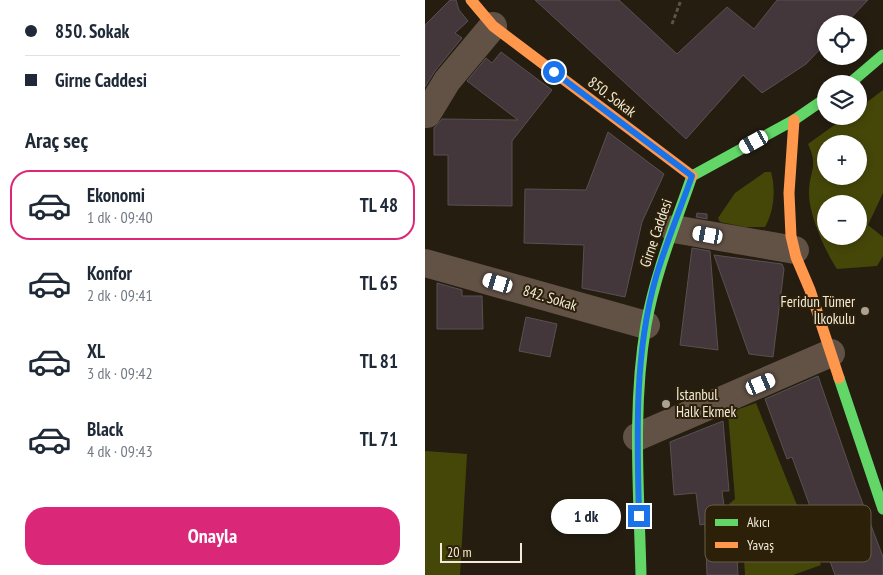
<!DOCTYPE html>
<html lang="tr">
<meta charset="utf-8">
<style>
body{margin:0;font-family:"PT Sans Narrow",sans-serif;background:#f6f6f7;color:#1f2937;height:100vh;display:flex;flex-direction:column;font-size:19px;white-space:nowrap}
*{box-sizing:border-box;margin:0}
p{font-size:16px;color:#747a83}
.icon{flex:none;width:28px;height:28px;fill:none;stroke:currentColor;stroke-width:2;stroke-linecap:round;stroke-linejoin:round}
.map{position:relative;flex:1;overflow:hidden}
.panel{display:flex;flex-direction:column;background:#fff;width:425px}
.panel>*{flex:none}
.hud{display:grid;align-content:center;height:110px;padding:0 25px;background:#fff}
.buttons{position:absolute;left:392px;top:15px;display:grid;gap:10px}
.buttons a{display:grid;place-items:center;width:50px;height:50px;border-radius:50%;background:#fff;box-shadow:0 2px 8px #0003;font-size:25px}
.scale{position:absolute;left:15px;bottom:12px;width:82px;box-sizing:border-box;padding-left:5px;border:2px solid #f2eadb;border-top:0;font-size:14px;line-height:18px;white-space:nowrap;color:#f2eadb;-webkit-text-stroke:4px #2c2008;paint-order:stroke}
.end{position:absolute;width:22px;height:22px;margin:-11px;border:6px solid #1a73e8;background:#fff;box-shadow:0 0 0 2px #fff}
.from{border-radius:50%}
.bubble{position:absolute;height:35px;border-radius:18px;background:#fff;box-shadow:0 2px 8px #0003;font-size:16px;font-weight:700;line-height:35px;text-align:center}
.car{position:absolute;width:15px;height:30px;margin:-15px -8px;border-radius:6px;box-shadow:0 0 4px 1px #0007;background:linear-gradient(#fff 24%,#345 0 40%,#fff 0 76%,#345 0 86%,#fff 0)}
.hud b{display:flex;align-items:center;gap:18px;height:48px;font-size:19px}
.hud b+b{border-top:1px solid #e0e1e3}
.hud i{width:12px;height:12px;background:#1f2937}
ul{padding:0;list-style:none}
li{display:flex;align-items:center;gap:15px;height:70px;margin:0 10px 8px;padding:0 15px;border:2px solid transparent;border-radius:20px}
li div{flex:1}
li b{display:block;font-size:19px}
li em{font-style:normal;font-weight:700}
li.active{border-color:#db2777}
li>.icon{width:45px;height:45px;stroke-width:1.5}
h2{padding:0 25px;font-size:22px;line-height:60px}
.action{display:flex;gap:10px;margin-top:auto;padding:10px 25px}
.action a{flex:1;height:58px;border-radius:20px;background:#db2777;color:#fff;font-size:20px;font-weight:700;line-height:58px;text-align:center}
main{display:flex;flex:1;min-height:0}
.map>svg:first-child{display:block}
</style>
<main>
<section class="panel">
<div class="hud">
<b><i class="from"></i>850. Sokak</b>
<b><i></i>Girne Caddesi</b>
</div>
<h2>Araç seç</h2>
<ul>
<li class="active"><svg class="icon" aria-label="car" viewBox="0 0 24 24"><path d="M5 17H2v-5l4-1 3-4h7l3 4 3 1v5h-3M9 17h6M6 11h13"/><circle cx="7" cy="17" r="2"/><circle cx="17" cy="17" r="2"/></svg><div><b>Ekonomi</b><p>1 dk · 09:40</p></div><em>TL 48</em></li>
<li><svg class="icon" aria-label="car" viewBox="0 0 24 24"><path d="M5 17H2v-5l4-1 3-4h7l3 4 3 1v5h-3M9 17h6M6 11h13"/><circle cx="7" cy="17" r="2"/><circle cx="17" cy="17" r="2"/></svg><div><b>Konfor</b><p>2 dk · 09:41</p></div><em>TL 65</em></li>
<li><svg class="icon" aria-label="car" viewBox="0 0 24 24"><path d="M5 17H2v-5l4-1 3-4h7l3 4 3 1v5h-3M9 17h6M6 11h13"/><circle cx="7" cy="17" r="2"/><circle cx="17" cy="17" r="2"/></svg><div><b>XL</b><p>3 dk · 09:42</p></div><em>TL 81</em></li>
<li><svg class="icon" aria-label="car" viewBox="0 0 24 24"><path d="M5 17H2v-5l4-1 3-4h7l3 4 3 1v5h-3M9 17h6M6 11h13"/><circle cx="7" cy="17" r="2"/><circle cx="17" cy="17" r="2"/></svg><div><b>Black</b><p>4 dk · 09:43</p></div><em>TL 71</em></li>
</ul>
<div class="action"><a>Onayla</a></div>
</section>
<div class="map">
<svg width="458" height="575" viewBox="0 0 458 575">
<rect width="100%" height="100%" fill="#241d10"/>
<path fill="#454709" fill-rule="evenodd" d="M458,90V193L443,225L458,237V256L452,266L412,269C400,251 384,215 384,193C384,170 394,168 383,144L422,116H434V108ZM401,144H434V176H401ZM401,204H434V236H401Z
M340,172H346C351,189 349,212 340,227H320L295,222L293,218L310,193Z
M331,403L396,565L368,575H320L318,541L304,504L310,499L303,413Z
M0,451L42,454L35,575H0Z"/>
<path fill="#43373c" stroke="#585150" d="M25,0H31L34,10L43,21L30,33L37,38L10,71L0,87V25Z
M110,0H194L252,54L302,7L329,29L352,0H443L420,24H401V43L381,64L337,93L318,75L261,139Z
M76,52L127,90L87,141V206L23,205V155H9V128L17,119L93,120L42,81L61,58L67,63Z
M183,132L239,174L217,222L200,297L157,288L159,245L99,243L100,189L161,190Z
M272,213L282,214V219L271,217Z
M267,248L285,251L293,350L255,345Z
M289,255L357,264L359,269L348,357L324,354Z
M12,283L37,290V296H57L58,329H12Z
M101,317L132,324L125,357L94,351Z
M393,376L430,483L458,557V575H410L367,457L362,459L340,399Z
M298,421L304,491H297L304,542L311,541L313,575H282L280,524L275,525L271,493L249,495L245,442Z"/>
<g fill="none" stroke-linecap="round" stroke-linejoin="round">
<path stroke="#5e5349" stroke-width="3" stroke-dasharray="4 2.5" stroke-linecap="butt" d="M247,24L256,0"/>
<path stroke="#625246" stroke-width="28" d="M2,114L22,81L68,26
M249,229L370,250
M0,263L221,325
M212,437L406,353"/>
<path stroke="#63d668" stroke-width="11" d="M424,84L458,55
M414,378L458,509
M216,575C214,492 207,407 221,325C230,274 250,225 267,176L369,120L401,98"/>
<path stroke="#ff974d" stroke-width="11" d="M46,0L68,26L267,176
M369,120L364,193L366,236L371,257L385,290L414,378"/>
</g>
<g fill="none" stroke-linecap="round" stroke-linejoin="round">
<path stroke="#1a73e8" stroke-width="6" d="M129,72L267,176C255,210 241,243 231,277C209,354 212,436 214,516"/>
</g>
<g fill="#aaa294" stroke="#2c2008" stroke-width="2">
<circle cx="440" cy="311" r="5"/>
<circle cx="241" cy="404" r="5"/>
</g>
<g text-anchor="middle" stroke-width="4" stroke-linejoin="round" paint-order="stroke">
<g font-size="15" fill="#f2eadb" stroke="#2c2008">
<text transform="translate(187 97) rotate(37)" y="5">850. Sokak</text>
<text transform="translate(231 233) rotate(-71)" y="5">Girne Caddesi</text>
<text transform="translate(125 298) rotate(17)" y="5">842. Sokak</text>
</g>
<g font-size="15" fill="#f2eadb" stroke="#2c2008" text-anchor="end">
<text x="430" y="307">Feridun Tümer<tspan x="430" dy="17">İlkokulu</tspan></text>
<text x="251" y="400" text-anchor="start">İstanbul<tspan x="251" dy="17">Halk Ekmek</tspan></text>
</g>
</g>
<rect x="280" y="505" width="166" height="57" rx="8" fill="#2c2008" stroke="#675d47" stroke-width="1"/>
<rect x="290" y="519" width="23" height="7" fill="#63d668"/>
<rect x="290" y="542" width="23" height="6" fill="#ff974d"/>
<g font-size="14" fill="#f2eadb">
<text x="322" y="527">Akıcı</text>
<text x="322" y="550">Yavaş</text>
</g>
</svg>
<div class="buttons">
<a><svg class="icon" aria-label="locate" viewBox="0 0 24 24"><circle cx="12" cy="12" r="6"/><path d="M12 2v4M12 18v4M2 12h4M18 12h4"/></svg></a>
<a><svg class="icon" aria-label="layers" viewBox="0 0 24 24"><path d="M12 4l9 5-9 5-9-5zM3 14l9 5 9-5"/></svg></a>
<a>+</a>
<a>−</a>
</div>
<div class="scale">20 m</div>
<i class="end from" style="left:129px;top:72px"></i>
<i class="end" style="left:214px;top:516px"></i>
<div class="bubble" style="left:126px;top:499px;width:70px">1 dk</div>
<i class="car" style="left:329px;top:142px;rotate:241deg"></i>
<i class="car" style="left:283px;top:235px;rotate:280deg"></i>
<i class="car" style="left:73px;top:283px;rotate:287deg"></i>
<i class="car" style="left:336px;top:384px;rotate:67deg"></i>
</div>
</main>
